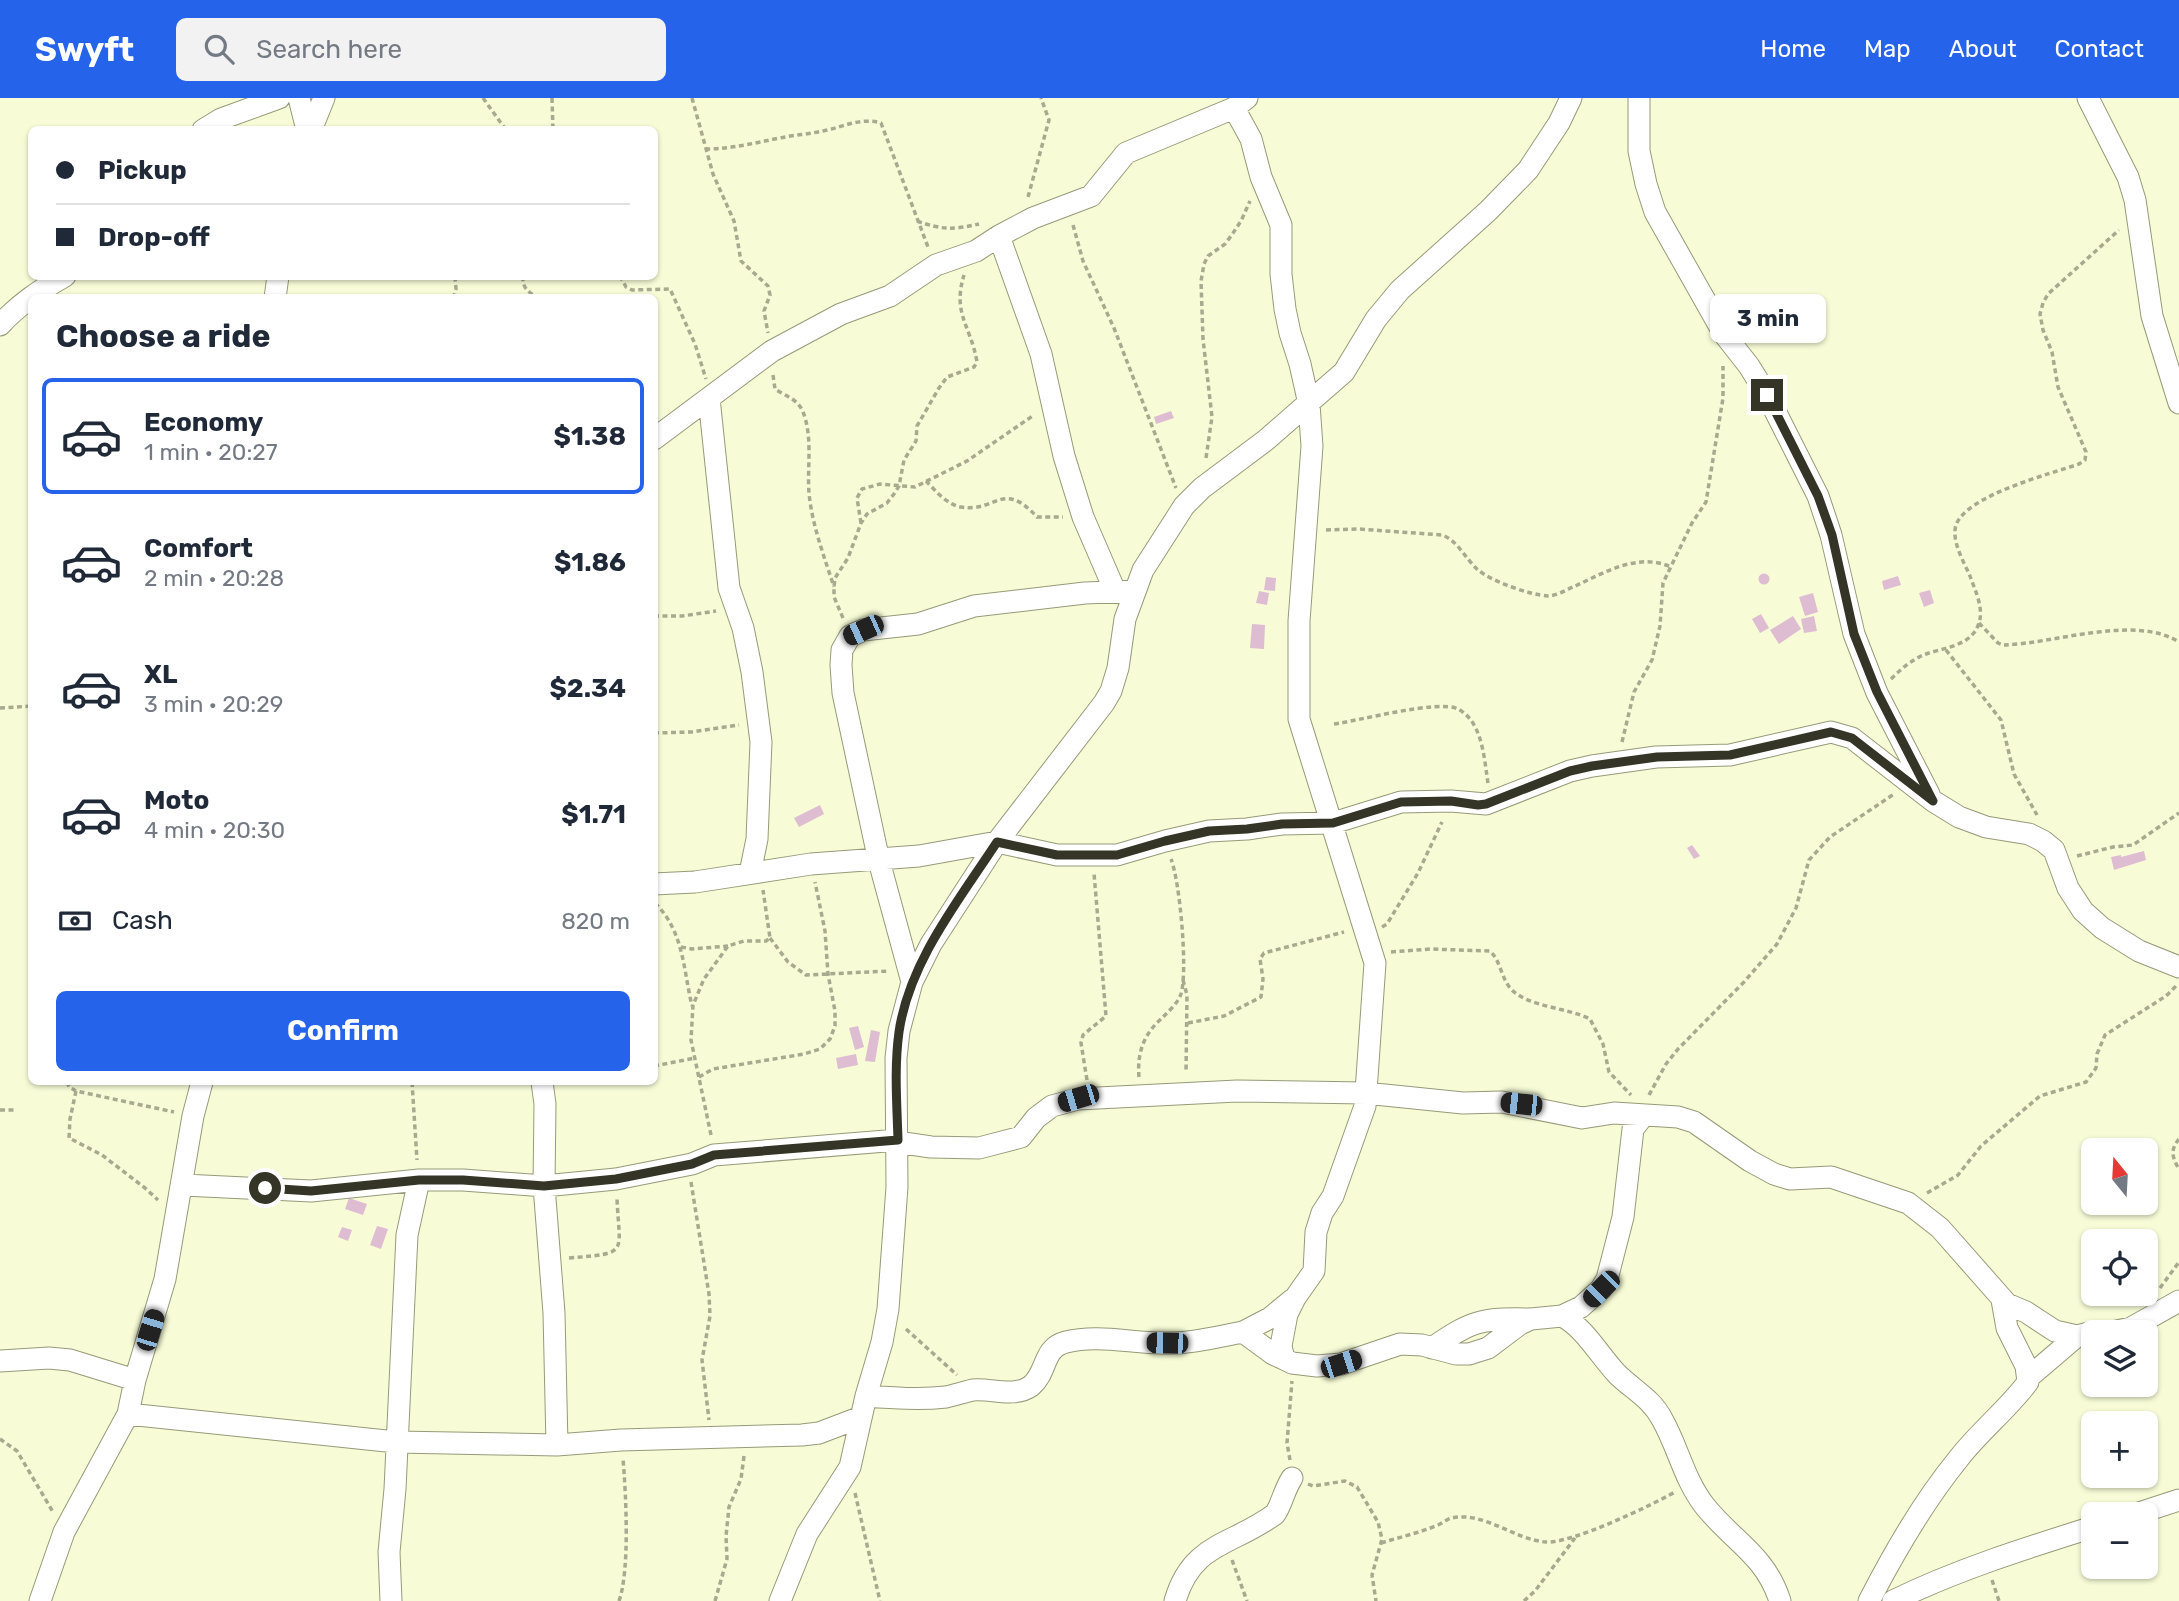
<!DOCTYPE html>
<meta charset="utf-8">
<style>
body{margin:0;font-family:Rubik,sans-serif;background:#f2f2f3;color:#1f2937;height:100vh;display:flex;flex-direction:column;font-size:26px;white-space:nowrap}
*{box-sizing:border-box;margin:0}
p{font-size:23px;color:#747a83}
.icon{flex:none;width:38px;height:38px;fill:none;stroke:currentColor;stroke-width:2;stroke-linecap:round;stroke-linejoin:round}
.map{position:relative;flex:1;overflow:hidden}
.details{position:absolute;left:28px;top:196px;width:630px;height:791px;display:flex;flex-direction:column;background:#fff;border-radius:10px;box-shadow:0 2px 5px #0004}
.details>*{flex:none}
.guide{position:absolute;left:28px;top:28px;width:630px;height:154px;border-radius:10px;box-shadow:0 2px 5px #0004;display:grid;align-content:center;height:154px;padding:0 28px;background:#fff}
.needle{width:46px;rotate:342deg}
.fabs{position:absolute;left:2081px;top:1040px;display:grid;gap:14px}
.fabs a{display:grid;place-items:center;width:77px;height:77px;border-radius:10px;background:#fff;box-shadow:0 2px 5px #0004;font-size:35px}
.end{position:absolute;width:32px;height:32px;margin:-16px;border:9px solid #343527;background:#fff;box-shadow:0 0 0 4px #fff}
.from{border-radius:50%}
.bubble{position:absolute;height:49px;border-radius:10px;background:#fff;box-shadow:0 2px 5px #0004;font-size:23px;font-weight:700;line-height:49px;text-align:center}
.car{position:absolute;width:21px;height:42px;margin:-21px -10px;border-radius:9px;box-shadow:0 0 5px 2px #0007;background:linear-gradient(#222 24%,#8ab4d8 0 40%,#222 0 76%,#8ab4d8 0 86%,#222 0)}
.guide b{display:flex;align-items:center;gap:24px;height:66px;font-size:26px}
.guide b+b{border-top:2px solid #e0e1e3}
.guide i{width:18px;height:18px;background:#1f2937}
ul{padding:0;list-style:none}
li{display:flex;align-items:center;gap:21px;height:116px;margin:0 14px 10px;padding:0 14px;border:4px solid transparent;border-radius:10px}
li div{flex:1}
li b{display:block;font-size:26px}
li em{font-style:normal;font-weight:700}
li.on{border-color:#2563eb}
li>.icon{width:63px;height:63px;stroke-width:1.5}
h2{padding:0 28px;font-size:32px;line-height:84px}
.pay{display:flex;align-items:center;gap:18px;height:77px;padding:0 28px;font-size:26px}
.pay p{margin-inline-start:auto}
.action{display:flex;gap:14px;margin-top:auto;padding:14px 28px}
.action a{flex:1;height:80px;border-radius:10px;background:#2563eb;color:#fff;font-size:28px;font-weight:700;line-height:80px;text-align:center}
header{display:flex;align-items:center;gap:42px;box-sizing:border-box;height:98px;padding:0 35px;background:#2563eb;color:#fff}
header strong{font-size:33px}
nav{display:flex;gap:38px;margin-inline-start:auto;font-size:24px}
.search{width:490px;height:63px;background:#f2f2f3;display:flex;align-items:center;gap:18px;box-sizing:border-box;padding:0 24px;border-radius:10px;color:#747a83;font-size:26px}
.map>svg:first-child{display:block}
</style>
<header>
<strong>Swyft</strong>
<div class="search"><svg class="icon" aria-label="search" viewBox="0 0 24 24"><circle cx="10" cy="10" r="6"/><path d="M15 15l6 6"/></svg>Search here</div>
<nav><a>Home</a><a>Map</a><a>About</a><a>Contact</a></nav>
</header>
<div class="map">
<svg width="2179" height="1503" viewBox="0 0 2179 1503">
<rect width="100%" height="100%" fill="#f7fcd7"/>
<path fill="#debcd2" d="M1171,313L1174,320L1156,326L1154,319Z
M1758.5 481a5.5 5.5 0 1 1 11 0a5.5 5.5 0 1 1-11 0Z
M1898,478L1901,487L1884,492L1882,483Z
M1266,479L1276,480L1275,493L1264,492Z
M1930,492L1934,505L1924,509L1919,495Z
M1259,493L1269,495L1267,507L1256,505Z
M1813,495L1818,514L1805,518L1799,499Z
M1761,516L1769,530L1760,535L1752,521Z
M1793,518L1801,531L1779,546L1770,532Z
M1814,518L1817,533L1804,535L1801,521Z
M1252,526L1265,527L1264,551L1250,550Z
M820,707L824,716L799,729L794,720Z
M1692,747L1700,758L1694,761L1687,750Z
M2144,753L2146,762L2114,772L2111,759L2121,757V759Z
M858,928L864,949L855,952L849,930Z
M871,932L880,934L875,964L865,963Z
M856,956L858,967L838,971L836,960Z
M349,1100L367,1106L363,1117L345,1111Z
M377,1128L388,1131L381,1151L370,1147Z
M342,1129L352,1132L348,1143L338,1139Z"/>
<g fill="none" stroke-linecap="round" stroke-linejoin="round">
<g stroke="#969a78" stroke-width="23">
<path id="minor" d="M299,0L307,32
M1639,0V53L1646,86L1655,114L1724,236L1749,268L1767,297L1818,398L1831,437L1854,536L1877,595L1929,696
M2088,0L2128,79L2135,102L2152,218L2179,305
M1234,10L1251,41L1261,79L1281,127V176L1285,211L1290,235L1300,266L1309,306L1312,348L1299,523V621L1375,865L1365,1008L1333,1098L1322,1115L1316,1134L1314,1173L1295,1200L1287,1216L1281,1248L1284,1261
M203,32L221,21L279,0
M311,32L324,0
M999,138L1041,256L1064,358L1083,419L1115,493
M275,200L278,178
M0,227C19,206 40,192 65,178
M709,300L729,490L743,530L752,574L761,644L757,741L750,775
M654,341L772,253L841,216L890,198L936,167L976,153L999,138L1033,120L1091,98L1126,55L1234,10L1247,0
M654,786L695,784L811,766L919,758L997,744L1057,757H1117L1165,743L1209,733L1247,731L1282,726L1333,725L1401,704L1451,703L1486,706L1570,673L1592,668L1656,659L1730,657L1831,634L1852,640L1933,703L1959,719L1986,729L2029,736L2043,743L2054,752L2068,790L2083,813L2102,830L2139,853L2179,869
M912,884L879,763L843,595L841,567L842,552L850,538L863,532L918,526L974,508L1085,495L1135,493
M542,984L545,1006L544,1088L554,1215L557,1347
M897,1044L931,1049L979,1050L1021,1039L1036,1020L1052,1008L1078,1001L1237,993L1365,995L1463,1005L1502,1004L1582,1020L1614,1015L1678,1019L1694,1024L1750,1063L1774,1076L1790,1081L1831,1079L1908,1105L1940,1130L2007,1206L2026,1214L2055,1233L2077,1238
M183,1087L311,1093L419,1082H463L544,1088L616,1081L692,1066L714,1057L898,1042
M1562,1218C1585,1230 1599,1257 1617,1276C1632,1291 1652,1301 1662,1321C1678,1349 1684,1381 1704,1407C1732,1443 1765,1456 1780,1503
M1243,1234L1270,1220L1293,1201
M2112,1234L2131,1230L2179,1203
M1432,1250C1471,1223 1481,1220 1529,1221
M0,1263L49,1260L70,1262L135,1282
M2029,1279L2077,1238L2093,1234
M866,1298C893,1300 920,1302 946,1299C955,1297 964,1294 973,1292C991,1290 1014,1300 1031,1288C1048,1274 1042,1250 1066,1244C1097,1236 1131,1245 1163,1245C1189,1246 1216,1239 1243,1234L1273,1256L1284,1261L1292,1265L1317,1268L1341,1266L1400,1246L1422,1247L1456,1256H1469L1488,1250L1520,1226L1531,1221L1562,1218L1581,1209L1601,1191L1607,1181L1623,1119L1633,1031L1643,1018
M128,1316L396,1344L557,1347L621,1342L802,1337L819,1335L861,1319
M2136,1416L2179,1402
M40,1503L64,1434L128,1316L135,1282L165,1181L193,1018L202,984
M391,1503L389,1454L395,1391L407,1137L419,1082
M780,1503L807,1436L850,1369L866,1298L882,1244L888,1211L897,1089L896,960L899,933L912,884L931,846L997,744L1104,605L1111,593L1118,570L1125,521L1143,472L1184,408L1202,390L1266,342L1344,274L1376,221L1400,192L1488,113L1528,72L1559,25L1571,0
M1175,1503C1192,1444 1232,1448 1275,1416C1282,1406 1284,1392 1292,1380
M1869,1503C1895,1453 1923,1404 1959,1360C1980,1333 2008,1311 2028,1284L2026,1268L2007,1230L2002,1202
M1893,1503C1956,1472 2026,1450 2093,1429"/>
</g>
<path stroke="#a7aa8f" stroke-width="3.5" stroke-dasharray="5 3.5" stroke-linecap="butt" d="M483,0L506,32
M552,0L553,32
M692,0L713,76L734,123L741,163L768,188L770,197L764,213L768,235
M705,51C732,51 754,45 780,40C794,37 809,36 823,33C843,29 861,19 881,25L928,149
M1028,99L1049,22L1041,0
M917,123C942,132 953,132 979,126
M1073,127L1083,163L1114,230L1176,390
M523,178C522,190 528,193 537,200
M620,178L626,189L632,192L670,191L695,246L706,281
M453,200L456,191L455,178
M773,277L775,291C785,298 798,301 803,314C813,339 807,369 809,395C812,427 824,458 834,489
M1206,360L1212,319L1203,241L1201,183L1204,166L1208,158L1225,146L1231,138L1241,123L1250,103
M926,383C935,392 947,407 961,409C996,415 1002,381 1037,419H1063
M861,425L857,400L862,391L880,386L915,389L967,363L1034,317
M1326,432L1359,431L1442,437C1457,442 1465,460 1477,471C1490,483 1530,497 1548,498C1556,498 1566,492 1573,489C1604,475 1637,454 1671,469
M654,518H682L716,513
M843,520L834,499V489L835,480L848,460L861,425L867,416L887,405L894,396L899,388L904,362L916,343L917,328L939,290L947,279L974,269L977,264C971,228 952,216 964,177
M1979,525L1998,545L2003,547C2053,546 2135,516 2179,544
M1946,552L2001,622L2014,676L2037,717
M1891,581C1900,572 1909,564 1921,558C1941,549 1971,550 1979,525C1984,510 1975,492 1970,478C1964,464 1951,443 1956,427C1967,397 2050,376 2079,366L2085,362L2086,354L2058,289L2052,254L2043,232L2040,216L2043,205L2048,196L2119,132
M0,610L32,608
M1334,626C1358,623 1439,601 1458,611C1483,624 1484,661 1488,685
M654,635L692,634L739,627
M1622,644L1634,594L1652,562L1660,528L1663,485L1692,425L1706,404L1723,300V268
M2077,758L2113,749L2133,747L2179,715
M655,805C684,834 683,870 692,908
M1382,829L1387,826L1418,775L1442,724
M770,840L788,864L806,877L889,873
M681,849L692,851L728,848
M1391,854L1430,851L1490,853C1501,863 1501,881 1512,892C1529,909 1569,910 1590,921L1603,946L1609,974L1631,997
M1183,882L1187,897L1186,975
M1188,925L1224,918L1261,899L1263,881L1260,861L1264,855L1344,834
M654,968L695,960
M699,979L713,971L804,956L820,951L830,941L835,928V913L828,876L825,833L815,784
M1139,979C1137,956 1143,937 1161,921C1168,914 1178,905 1181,896C1188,873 1180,784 1171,761
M1087,982L1081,945L1083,937L1106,918L1094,775
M67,984L69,989L76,993L174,1014
M412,984L417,1062
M76,993L70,1021L69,1040L102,1057L145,1090L158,1102
M1649,997L1666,966L1678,951L1744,884L1777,846L1796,810L1809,762L1830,739L1894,696
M0,1012H15
M711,1037L691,942L693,907L704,881L728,848L744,843H766L770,840L763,792
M2179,1041C2170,1052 2172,1059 2179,1071
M691,1084L709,1196L710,1218L702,1262L709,1322
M1927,1095L1958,1077L1981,1048L2040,998L2086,984L2096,970L2097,956L2105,937L2166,898L2177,887
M569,1160C631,1155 619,1156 617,1100
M2160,1190L2179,1164
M906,1231L957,1277
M0,1341L17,1353L53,1414
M1290,1362L1287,1345L1292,1283
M1308,1386L1313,1388L1345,1383L1357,1389L1378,1424L1382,1441L1372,1477L1376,1503
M855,1395L880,1503
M1381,1445C1400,1439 1419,1435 1438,1427C1443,1425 1447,1421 1452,1420C1484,1413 1515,1442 1546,1444C1571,1446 1652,1407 1675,1394
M1232,1462L1247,1503
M1992,1482L1999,1503
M619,1503C630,1472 626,1396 623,1361
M715,1503L727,1461L726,1438L729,1409L741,1381L744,1358
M1524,1503L1535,1493L1575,1440"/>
<use href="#minor" stroke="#fff" stroke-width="21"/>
</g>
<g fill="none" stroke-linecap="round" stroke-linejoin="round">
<path stroke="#343527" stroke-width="9" d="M265,1090L311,1093L419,1082H463L544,1088L616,1081L692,1066L714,1057L898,1042C897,1007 894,970 899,934C909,864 959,802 997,744L1057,757H1117L1165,743L1209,733L1247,731L1282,726L1333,725L1401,704L1451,703L1478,707L1486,706L1570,673L1592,668L1657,659L1730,657L1831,634L1852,640L1933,703L1877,594L1854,536L1832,437L1818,398L1767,297"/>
</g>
</svg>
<div class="fabs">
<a><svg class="needle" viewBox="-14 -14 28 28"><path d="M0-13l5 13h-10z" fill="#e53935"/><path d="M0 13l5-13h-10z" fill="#747a83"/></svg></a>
<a><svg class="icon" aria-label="locate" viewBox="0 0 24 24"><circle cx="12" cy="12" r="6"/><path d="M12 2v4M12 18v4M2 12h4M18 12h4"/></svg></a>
<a><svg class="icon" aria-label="layers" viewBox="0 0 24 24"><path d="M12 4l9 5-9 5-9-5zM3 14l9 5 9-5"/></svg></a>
<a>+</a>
<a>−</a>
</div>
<i class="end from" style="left:265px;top:1090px"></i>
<i class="end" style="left:1767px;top:297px"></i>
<div class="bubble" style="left:1710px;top:196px;width:116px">3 min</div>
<i class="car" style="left:863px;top:532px;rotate:246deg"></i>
<i class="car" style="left:1078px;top:1000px;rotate:253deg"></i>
<i class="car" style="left:1521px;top:1006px;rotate:276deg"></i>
<i class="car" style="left:1601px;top:1191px;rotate:225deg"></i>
<i class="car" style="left:150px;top:1232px;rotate:17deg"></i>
<i class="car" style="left:1167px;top:1245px;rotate:271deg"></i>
<i class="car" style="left:1341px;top:1266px;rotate:72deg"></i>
<div class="guide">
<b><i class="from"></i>Pickup</b>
<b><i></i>Drop-off</b>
</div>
<section class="details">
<h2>Choose a ride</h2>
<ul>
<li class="on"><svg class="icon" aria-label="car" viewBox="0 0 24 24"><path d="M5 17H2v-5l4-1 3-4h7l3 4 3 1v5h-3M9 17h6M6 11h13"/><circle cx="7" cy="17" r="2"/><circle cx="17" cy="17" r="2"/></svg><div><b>Economy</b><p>1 min · 20:27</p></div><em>$1.38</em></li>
<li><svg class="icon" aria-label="car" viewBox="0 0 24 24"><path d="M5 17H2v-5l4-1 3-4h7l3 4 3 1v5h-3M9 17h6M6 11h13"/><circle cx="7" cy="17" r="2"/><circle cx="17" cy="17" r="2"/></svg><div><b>Comfort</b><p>2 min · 20:28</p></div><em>$1.86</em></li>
<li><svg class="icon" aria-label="car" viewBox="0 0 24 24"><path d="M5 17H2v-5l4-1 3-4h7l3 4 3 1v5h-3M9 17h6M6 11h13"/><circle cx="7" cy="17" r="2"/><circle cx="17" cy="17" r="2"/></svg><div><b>XL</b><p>3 min · 20:29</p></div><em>$2.34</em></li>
<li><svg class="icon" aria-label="car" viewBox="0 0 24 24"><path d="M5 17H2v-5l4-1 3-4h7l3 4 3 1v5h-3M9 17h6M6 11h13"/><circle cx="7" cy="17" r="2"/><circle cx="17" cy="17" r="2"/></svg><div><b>Moto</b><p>4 min · 20:30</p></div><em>$1.71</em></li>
</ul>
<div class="pay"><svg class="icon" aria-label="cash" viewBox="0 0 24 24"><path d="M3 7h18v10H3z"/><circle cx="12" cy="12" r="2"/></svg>Cash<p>820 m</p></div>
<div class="action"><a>Confirm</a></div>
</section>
</div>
